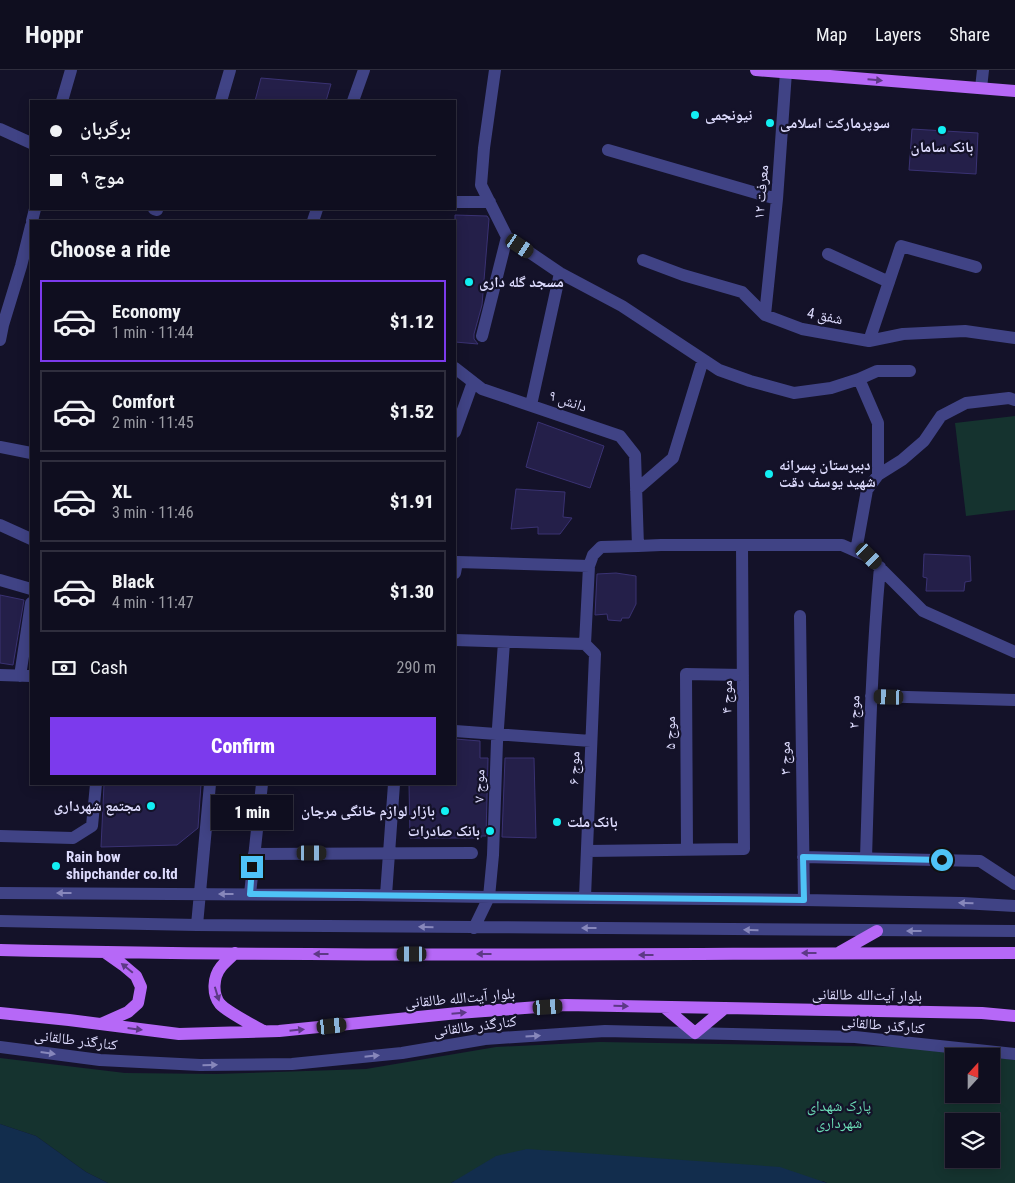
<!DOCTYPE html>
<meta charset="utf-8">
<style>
body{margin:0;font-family:"Roboto Condensed","Noto Naskh Arabic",sans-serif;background:#181728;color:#f1f3f6;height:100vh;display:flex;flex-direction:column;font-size:19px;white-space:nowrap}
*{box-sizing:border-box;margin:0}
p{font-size:16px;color:#9b9ca4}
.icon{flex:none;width:28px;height:28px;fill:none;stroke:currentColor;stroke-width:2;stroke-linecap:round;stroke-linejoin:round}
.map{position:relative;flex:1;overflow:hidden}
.panel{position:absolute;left:30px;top:150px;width:426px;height:565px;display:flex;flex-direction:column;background:#0f0e1f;border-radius:0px;box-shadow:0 2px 12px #0003,0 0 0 1px #2f2e3d}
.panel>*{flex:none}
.hud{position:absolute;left:30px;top:30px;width:426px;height:110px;border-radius:0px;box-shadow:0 2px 12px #0003,0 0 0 1px #2f2e3d;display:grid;align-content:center;height:110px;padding:0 20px;background:#0f0e1f}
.needle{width:32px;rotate:21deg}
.tools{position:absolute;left:945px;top:978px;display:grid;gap:10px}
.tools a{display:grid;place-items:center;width:55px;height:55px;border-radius:0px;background:#0f0e1f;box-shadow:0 2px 12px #0003,0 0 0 1px #2f2e3d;font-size:25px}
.end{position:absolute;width:22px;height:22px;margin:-11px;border:6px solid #4fc3f7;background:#111;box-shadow:0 0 0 2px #111}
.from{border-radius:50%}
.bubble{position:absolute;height:35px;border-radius:0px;background:#0f0e1f;box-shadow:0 2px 12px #0003,0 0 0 1px #2f2e3d;font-size:16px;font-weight:800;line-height:35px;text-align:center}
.car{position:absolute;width:15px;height:30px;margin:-15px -8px;border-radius:6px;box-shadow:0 0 4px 1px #0007;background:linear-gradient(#222 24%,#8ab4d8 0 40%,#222 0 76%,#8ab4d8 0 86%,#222 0)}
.hud b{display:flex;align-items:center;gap:18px;height:48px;font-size:19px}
.hud b+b{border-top:1px solid #2f2e3d}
.hud i{width:12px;height:12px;background:#f1f3f6}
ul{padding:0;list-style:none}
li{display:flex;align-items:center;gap:15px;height:82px;margin:0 10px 8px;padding:0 10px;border:2px solid #2f2e3d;border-radius:0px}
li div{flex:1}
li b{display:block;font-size:19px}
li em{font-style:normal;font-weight:800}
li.current{border-color:#7c3aed}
li>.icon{width:45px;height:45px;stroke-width:1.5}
h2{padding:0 20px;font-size:22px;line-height:60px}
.pay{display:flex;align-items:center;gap:12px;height:55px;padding:0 20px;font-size:19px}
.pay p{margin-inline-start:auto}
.cta{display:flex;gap:10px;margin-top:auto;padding:10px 20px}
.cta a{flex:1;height:58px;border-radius:0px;background:#7c3aed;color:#fff;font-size:20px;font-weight:800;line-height:58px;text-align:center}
header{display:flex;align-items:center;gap:30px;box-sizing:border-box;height:70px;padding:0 25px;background:#0f0e1f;border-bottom:1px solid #2f2e3d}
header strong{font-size:24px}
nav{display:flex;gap:28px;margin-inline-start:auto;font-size:18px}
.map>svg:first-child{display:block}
</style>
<header>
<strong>Hoppr</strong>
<nav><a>Map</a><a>Layers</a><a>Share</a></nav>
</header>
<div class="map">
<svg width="1015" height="1113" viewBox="0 0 1015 1113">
<rect width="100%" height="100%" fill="#141229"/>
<path fill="#15332f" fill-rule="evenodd" d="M1015,346V440L966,446L955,353Z
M600,972L904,977L984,986H954V1024H991V987L1015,990V1113H827L823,1111H454L451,1113H108L86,1102L36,1066L0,1054V988L125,1003L216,1004L366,999L496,977ZM954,1051H991V1089H954Z"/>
<path fill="#122d4d" d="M0,1054L36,1066L86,1102L108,1113H0Z
M527,1079L780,1097L827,1113H451L496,1086Z"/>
<path fill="#241f49" stroke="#3a3273" d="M261,8L331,14L326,31H255Z
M912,59L978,63L976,104L909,100Z
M455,145L487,146L489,149L482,235L474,264V269L478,274L455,272Z
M538,352L604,376L590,418L526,397Z
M516,419L565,422L563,447L572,448L560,464H538V457L511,459Z
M924,484L970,486L971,511L965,512L964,521H926L927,508L923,507Z
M616,503L636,506V534L629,548H622L621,551L608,550L607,544L595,545L597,504Z
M0,525L24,530L13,595L0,593Z
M455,669L480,671V688H488L486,766H481V768H410L409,714H455Z
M505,688H534L536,768L502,767Z
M104,714H201L198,758L177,775L101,777Z"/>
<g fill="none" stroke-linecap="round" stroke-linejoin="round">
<path stroke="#404385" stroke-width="12" d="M495,0L484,78L481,115L507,167L560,203L622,236L719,300L750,311L794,323L831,318L859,309L877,301H910
M981,18L983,0
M62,31L71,0
M221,31L230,0
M353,31L364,0
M0,59L31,73
M608,80L777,129
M455,132H490
M154,139L157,140
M32,151L35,139
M313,151L317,139
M828,184L889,212
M643,190L683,205L742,222L765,245L802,259L869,271L903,264L965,261L1015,268
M765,245L777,129L786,2
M482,266L507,167
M0,270L3,255L21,196L31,156
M869,271L901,176L976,197
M455,298L482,319L620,366L635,385L638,476L661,475H842L869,487L923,541L1015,582
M859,309L878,353V405
M531,335L560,203
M455,362L473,312
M0,377L31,383
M636,420L673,388L703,290
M0,455L31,469
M856,481L867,420L878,405L902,390L924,371L941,346L966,333L1009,328L1015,330
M455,503L457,492L589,496
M0,510L31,519
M800,546L804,830
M455,570L585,574L589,496L593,485L601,477L638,476
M0,605L31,606
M20,606L31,533
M871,626L1015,630
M455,661L591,671
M0,766L73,768L92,756L96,714
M687,780L686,604L743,605
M587,781L744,779L742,475
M254,784L472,783
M803,787L980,791L1015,814
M866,788C869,691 871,594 880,497
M0,823L357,825L489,827L804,830L962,833L1015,836
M250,824L262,714
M386,825L394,714
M585,827L595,584L585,574
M0,851L197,855L1015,861
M197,855L210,714
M474,858L489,827L493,785L497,672L504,572
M0,977L100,990L200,995L292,994L402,983L485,969L605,961L855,967L1015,984"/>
<path stroke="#b668f7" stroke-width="12" d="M756,0L1015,21
M0,880C338,888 677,883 1015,883
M840,882L877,861
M235,883C230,888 225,892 221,897C213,907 212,924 220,934C227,942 253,955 263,961
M664,937L695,963L725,938
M0,943L69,950L179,964L279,961L458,943L565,935L982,943L1015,946
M101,954L128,942L138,933L141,917L136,906L123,895L106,883"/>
</g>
<defs><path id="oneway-solid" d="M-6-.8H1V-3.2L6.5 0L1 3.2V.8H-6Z" transform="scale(1.25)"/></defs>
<g fill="#5d3986">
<use href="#oneway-solid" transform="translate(875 10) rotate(5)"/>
<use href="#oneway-solid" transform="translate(809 883) rotate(180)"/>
<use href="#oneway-solid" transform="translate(321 884) rotate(-180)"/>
<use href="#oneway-solid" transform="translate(484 884) rotate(-180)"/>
<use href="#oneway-solid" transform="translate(646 885) rotate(180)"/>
<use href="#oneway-solid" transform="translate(127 898) rotate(-141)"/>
<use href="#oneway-solid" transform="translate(217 924) rotate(73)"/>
<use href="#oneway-solid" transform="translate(621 936) rotate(1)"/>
<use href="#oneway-solid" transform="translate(459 943) rotate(-5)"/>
<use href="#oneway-solid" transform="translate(135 959) rotate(7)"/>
<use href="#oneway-solid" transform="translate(297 960) rotate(-6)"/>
</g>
<g fill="#8787bb">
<use href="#oneway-solid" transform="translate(64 823) rotate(-180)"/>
<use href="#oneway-solid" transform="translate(226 824) rotate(-180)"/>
<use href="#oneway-solid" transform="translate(966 833) rotate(-178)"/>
<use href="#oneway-solid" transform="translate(426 857) rotate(-179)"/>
<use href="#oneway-solid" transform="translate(589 858) rotate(-180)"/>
<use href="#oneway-solid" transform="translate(751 860) rotate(-179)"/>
<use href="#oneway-solid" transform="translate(914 861) rotate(-180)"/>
<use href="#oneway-solid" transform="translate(533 966) rotate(-4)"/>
<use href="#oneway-solid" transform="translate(48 983) rotate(8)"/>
<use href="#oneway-solid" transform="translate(372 986) rotate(-6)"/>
<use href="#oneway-solid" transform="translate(210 995) rotate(-1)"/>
</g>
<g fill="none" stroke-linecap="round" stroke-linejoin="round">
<path stroke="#4fc3f7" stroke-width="6" d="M252,797L250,824L804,830L803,787L942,790"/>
</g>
<g fill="#12eff3" stroke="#141229" stroke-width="2">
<circle cx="695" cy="45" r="5"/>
<circle cx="770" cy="53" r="5"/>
<circle cx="942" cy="60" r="5"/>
<circle cx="469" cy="212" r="5"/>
<circle cx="769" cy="404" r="5"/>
<circle cx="151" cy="736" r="5"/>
<circle cx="445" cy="741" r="5"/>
<circle cx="557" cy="752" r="5"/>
<circle cx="490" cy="761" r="5"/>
<circle cx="56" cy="796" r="5"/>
</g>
<g text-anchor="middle" stroke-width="4.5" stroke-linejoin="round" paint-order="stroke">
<g font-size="15" font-weight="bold" fill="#dddbfd" stroke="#141229" text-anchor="start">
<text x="705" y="50">نیونجمی</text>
<text x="780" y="58">سوپرمارکت اسلامی</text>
<text x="942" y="82" text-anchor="middle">بانک سامان</text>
<text x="479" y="217">مسجد گله داری</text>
<text x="779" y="400">دبیرستان پسرانه<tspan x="779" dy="17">شهید یوسف دقت</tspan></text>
<text x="141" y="741" text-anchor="end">مجتمع شهرداری</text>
<text x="435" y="746" text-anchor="end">بازار لوازم خانگی مرجان</text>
<text x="567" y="757">بانک ملت</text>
<text x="480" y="766" text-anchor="end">بانک صادرات</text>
<text x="66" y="792">Rain bow<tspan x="66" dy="17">shipchander co.ltd</tspan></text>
</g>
<g font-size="15" fill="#dddbfd" stroke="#141229">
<text transform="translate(761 122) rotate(-85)" y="5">معرفت ۱۲</text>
<text transform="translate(825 246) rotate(11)" y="5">شفق 4</text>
<text transform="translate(568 331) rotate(19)" y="5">دانش ۹</text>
<text transform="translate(727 627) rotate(-90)" y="5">موج ۴</text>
<text transform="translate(854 642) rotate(-88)" y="5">موج ۲</text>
<text transform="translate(670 663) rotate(-90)" y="5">موج ۵</text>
<text transform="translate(785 688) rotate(-91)" y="5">موج ۳</text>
<text transform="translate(574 698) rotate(-88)" y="5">موج ۶</text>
<text transform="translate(479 716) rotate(-88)" y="5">موج ۷</text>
<text transform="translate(867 925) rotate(1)" y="5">بلوار آیت‌الله طالقانی</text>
<text transform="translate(460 928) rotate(-5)" y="5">بلوار آیت‌الله طالقانی</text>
<text transform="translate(883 955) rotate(5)" y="5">کنارگذر طالقانی</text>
<text transform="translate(475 956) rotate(-7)" y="5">کنارگذر طالقانی</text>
<text transform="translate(76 970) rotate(7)" y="5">کنارگذر طالقانی</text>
</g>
<g font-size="15" fill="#6adbb5" stroke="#141229">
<text x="839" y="1041">پارک شهدای<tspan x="839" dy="17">شهرداری</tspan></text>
</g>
</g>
</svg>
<div class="tools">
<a><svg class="needle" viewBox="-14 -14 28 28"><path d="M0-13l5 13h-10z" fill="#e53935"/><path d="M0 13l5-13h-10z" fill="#9b9ca4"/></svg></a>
<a><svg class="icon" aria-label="layers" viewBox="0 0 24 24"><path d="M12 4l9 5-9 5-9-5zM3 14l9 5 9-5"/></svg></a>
</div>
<i class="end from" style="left:942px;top:790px"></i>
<i class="end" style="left:252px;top:797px"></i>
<div class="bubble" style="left:211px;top:725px;width:82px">1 min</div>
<i class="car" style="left:520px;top:176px;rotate:124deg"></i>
<i class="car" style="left:869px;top:486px;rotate:135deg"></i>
<i class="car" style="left:889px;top:627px;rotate:272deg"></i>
<i class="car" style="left:312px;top:783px;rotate:90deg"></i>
<i class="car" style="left:412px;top:884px;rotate:270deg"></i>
<i class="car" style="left:548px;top:937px;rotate:86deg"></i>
<i class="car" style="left:332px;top:956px;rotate:84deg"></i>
<div class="hud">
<b><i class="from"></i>برگربان</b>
<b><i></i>موج ۹</b>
</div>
<section class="panel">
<h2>Choose a ride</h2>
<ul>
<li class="current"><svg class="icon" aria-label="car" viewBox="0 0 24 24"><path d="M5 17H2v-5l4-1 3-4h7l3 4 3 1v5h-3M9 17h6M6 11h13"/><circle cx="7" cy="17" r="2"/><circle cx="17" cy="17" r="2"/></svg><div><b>Economy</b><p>1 min · 11:44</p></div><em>$1.12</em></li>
<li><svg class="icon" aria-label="car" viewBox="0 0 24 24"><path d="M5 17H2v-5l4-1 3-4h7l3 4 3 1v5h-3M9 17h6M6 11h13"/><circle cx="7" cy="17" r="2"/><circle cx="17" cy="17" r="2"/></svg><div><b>Comfort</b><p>2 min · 11:45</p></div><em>$1.52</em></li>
<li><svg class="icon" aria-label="car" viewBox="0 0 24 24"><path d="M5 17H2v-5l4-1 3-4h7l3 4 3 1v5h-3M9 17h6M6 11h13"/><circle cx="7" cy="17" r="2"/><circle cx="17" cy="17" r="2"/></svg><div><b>XL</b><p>3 min · 11:46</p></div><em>$1.91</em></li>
<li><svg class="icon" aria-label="car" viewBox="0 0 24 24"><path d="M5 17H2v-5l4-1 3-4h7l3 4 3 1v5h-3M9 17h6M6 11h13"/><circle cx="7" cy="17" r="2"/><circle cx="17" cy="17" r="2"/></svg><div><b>Black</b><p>4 min · 11:47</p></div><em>$1.30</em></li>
</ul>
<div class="pay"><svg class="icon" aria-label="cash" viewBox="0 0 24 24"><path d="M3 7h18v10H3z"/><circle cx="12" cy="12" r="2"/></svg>Cash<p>290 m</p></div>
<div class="cta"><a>Confirm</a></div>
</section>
</div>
